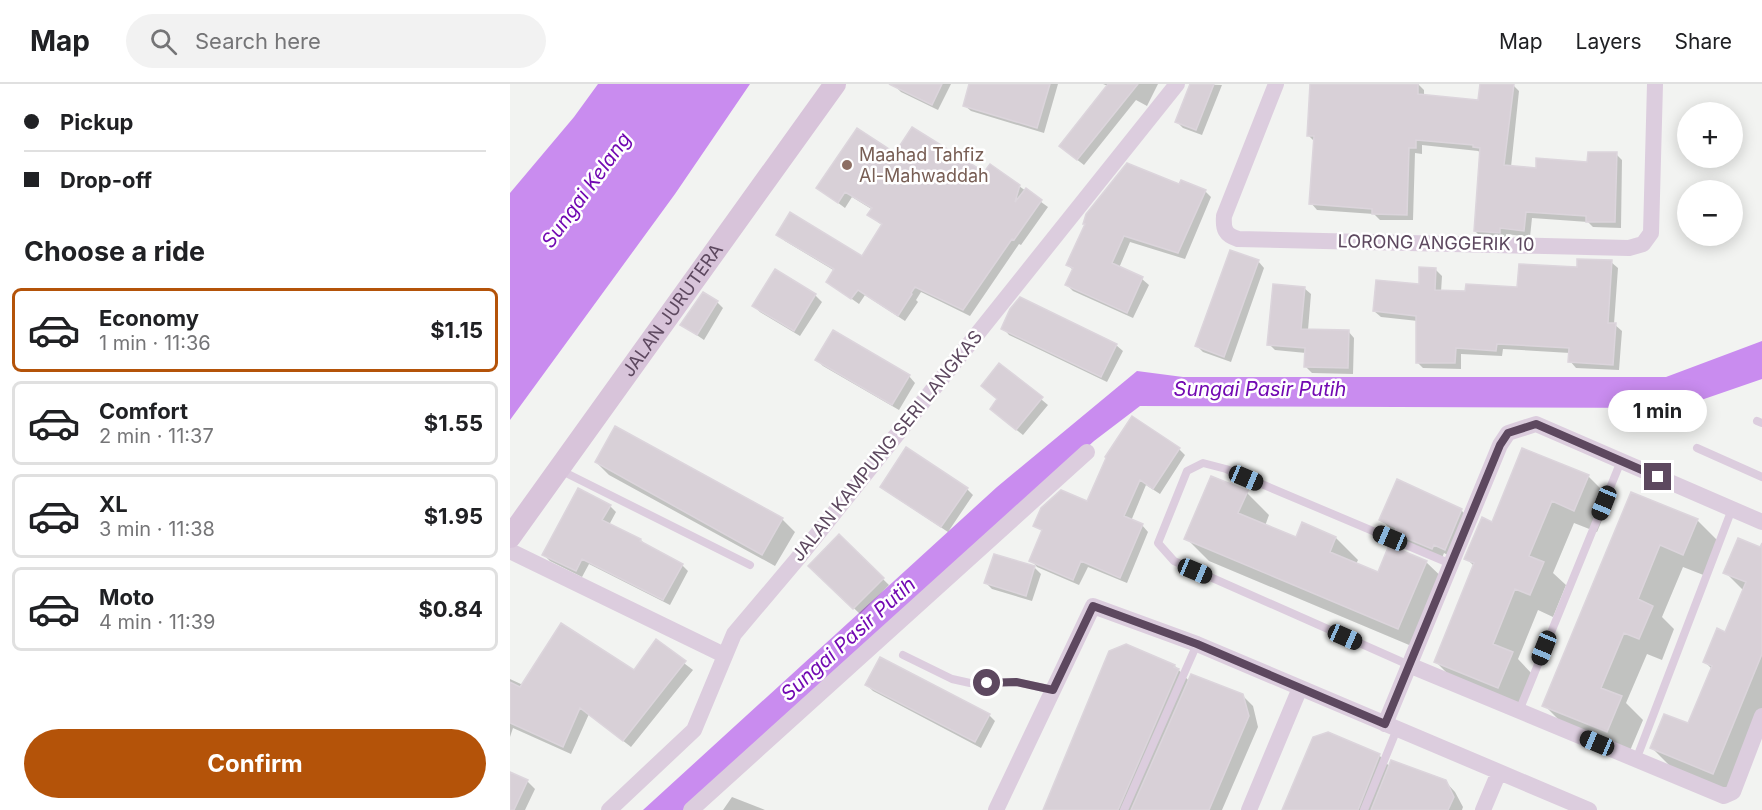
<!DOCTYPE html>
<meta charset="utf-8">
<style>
body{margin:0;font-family:Inter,sans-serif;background:#f2f2f2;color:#202124;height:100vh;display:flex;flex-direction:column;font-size:22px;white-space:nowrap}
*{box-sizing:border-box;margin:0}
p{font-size:20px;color:#757577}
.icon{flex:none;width:33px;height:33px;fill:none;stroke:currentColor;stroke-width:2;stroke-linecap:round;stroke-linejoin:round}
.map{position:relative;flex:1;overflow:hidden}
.side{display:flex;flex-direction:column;background:#fff;width:510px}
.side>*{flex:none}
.top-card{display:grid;align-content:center;height:132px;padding:0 24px;background:#fff}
.controls{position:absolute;left:1167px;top:18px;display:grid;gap:12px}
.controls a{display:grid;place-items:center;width:66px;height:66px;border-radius:50%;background:#fff;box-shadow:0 3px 15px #0003;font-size:30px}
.end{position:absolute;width:27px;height:27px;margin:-14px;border:8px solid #5d485f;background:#fff;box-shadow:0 0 0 3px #fff}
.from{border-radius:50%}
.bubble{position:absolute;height:42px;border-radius:21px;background:#fff;box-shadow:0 3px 15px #0003;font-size:20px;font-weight:700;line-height:42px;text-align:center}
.car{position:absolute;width:18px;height:36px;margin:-18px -9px;border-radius:8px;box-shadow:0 0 4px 2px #0007;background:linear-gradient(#222 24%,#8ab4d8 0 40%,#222 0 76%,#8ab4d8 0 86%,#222 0)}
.top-card b{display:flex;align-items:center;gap:21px;height:57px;font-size:22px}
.top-card b+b{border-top:2px solid #e0e0e0}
.top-card i{width:15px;height:15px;background:#202124}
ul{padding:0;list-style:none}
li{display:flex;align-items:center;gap:18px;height:84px;margin:0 12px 9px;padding:0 12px;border:3px solid #e0e0e0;border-radius:9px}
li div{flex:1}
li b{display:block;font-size:22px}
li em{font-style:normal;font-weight:700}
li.current{border-color:#b45309}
li>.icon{width:54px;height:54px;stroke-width:1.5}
h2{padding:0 24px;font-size:27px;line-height:72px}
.cta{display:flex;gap:12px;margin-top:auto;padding:12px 24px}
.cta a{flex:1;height:69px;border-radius:36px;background:#b45309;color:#fff;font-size:24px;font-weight:700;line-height:69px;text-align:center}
header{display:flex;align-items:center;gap:36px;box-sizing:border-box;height:84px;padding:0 30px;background:#fff;border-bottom:2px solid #e0e0e0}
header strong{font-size:28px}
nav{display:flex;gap:33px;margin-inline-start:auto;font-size:21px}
.search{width:420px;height:54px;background:#f2f2f2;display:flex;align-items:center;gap:15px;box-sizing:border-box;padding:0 21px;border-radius:33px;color:#757577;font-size:22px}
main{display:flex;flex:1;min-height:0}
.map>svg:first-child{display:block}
</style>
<header>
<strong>Map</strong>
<div class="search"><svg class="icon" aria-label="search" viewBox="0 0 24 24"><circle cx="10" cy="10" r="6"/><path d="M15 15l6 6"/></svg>Search here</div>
<nav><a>Map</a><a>Layers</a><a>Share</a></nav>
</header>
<main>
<section class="side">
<div class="top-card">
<b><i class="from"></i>Pickup</b>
<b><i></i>Drop-off</b>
</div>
<h2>Choose a ride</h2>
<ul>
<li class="current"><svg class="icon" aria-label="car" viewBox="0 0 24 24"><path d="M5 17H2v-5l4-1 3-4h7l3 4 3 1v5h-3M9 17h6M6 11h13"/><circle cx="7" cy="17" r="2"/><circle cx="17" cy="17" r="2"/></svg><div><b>Economy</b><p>1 min · 11:36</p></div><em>$1.15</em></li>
<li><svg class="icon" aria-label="car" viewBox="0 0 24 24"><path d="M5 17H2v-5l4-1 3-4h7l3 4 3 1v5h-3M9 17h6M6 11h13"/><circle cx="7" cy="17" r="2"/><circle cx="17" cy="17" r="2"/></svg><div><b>Comfort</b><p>2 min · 11:37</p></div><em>$1.55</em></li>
<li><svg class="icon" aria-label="car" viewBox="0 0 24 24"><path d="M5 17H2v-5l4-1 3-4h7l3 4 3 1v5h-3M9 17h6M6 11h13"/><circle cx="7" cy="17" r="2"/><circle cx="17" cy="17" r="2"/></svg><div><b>XL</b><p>3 min · 11:38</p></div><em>$1.95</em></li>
<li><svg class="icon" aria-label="car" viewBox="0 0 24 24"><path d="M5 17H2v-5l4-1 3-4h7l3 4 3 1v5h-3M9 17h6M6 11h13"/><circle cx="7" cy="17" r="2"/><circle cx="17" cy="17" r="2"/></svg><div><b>Moto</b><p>4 min · 11:39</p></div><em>$0.84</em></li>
</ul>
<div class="cta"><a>Confirm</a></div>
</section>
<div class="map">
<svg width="1252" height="726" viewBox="0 0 1252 726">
<rect width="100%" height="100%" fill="#f2f3f1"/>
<path fill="#c98cef" d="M88,0H240L165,110L0,336V109L64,33Z
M1252,257V295L1168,324L630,322L584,357L176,726H133L487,403L627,287L673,293H1156Z"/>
<path fill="#0003" d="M386,0H441L428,26L391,8L385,2Z
M460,0H548L534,49L461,27L454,21Z
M593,0H648L637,22L626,16L574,81L557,68L598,2Z
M681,0L712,1L692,51L673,44L667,38Z
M802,0H908L914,6V12L969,18L971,0L1003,1L1009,7L1001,83L1027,86L1079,79L1106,70L1112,76L1111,144L1083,143L1078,138L1022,134L1020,153L996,150V155L971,153L965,147L971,69L968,67L912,61V70L905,69L903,136H870L864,130L807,126L801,119L805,58L798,51Z
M386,71L475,90L509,102L538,123L511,161L509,160L460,232L411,208L406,216L408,218L395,237L355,211L349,220L318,198L325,187L275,157L268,151L353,175L373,142L359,131L363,126L342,113L335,124L308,104Z
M669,102L695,107L701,113L675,175L620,158L609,184L632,195L639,201L623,234L563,207L557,201L563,186L558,181L576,141L574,139Z
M748,177L754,184L721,278L693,268L687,262Z
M1101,178L1108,184L1104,240L1112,247L1109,286L1066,284L1060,277V269L993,265L992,272L951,270V285L913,284L907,278L908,237L871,233L864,227L910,202L925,185L932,192L931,208L957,209L1009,205L1068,185Z
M265,187L306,212L312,218L290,252L250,228L244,222Z
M794,204L801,210L798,246L838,247L844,254L843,290L802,289L796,283V269L765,266L759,260Z
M207,218L213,224L194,256L172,241Z
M493,244L606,261L613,267L597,298L499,251Z
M307,276L399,292L405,299L389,326L313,282Z
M490,281L538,321L513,351L488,331Z
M669,365L675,371L650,410L636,401L621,437L632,441L638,448L617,499L578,483L569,501L527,483L521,476L533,448L525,441L578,419Z
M86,378L272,435L285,448L265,482L99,391Z
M1078,392L1101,415L1087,448L1064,439L1043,489L1056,501L1043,533L1028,526L1008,575L1024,592L1010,625L948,600L925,577L965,483L956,474L982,440Z
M372,402L457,405L463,411L438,448L379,409Z
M737,409L759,431L755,442L786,455L826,454L848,476L846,480L869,490L916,478L939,500L911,566L699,477L676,454Z
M1122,410L1187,436L1209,458L1196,492L1173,483L1152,533L1164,545L1152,576L1137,570L1116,619L1133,636L1119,669L1057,644L1034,621Z
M100,422L106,428L99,441L131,456L136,462L172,481L178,487L160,521L79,480L72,493L40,477L34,471Z
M951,426L961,436L945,475L934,469L932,474L896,458L871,436Z
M329,452L379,501L350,530L300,482Z
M1228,456L1252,465V647L1226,711L1164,686L1142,664L1179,641L1202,585L1195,578L1216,550L1234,507L1215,488Z
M524,483L531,490L522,517L482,505L476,499Z
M146,558L183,586L121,663L79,630L61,670L3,644L0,653V595L13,601L124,588Z
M616,562L665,582L679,597L733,612L743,622L748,643L712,726H535Z
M357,601L479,631L485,637L471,664L363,607Z
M869,671L880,683L935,697L945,708L953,723L952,726H774Z
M0,689L17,697L25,705L15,726H0Z
M222,713L255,726H213Z"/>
<path fill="#d8d0d7" stroke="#dcd5dc" stroke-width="1.5" d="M379,0H432L422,21Z
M459,0H540L527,44L453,22Z
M598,0H628L567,76L549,62Z
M680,0H704L686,46L665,38Z
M800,0H908V10L968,16L970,0H1004L994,81L1026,84V74L1077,78L1078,68H1107L1105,138H1076V132L1016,128L1014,147L990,144V149L964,147L970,64L963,63V61L906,56V64H899L897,131L862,130V125L799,120L804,52H797Z
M402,43L474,88L480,80L510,101L505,118L516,104L532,116L504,156L502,155L453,226L405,203L401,209L402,210L388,232L348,206L341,215L316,198L324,185L266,151L280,128L352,172L372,140L357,131L362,124L335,108L328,119L306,104L347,44L385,69Z
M617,79L669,100L671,96L696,106L668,169L614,152L602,179L633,193L617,229L555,201L563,184L556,181L575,140H573L576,130Z
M720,166L749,176L714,273L685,262Z
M1067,175L1102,176L1098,239H1106L1103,281L1058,278L1059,264L987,260L986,267L946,264L945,279H906V232L863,227L866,196L909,200V183L926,184L925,206L955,207L956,200L1007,203L1009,180L1067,183Z
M265,185L306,210L284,247L242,222Z
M763,200L795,203L791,245L839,246L838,284L794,283L795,264L757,261Z
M193,208L208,217L187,251L170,241Z
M510,213L607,260L591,293L491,245L500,225Z
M323,246L400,291L382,321L305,276Z
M489,279L533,313L506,346L480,325L487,315L471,302Z
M622,332L670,364L643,405L630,396L614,432L633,440L610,494L571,477L563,496L519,477L532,446L523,442L531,424L551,406L577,417L596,374L595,373Z
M105,342L273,434L252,471L85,378Z
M396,363L458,404L431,443L370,403Z
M1012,364L1079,391L1064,427L1042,417L1019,472L1034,478L1020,511L1005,505L983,560L1003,568L988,604L924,578L964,479L954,475L972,433L982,438Z
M701,392L738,407L728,429L786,453L792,438L826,453L820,468L868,488L879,461L917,477L888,545L674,455Z
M887,395L952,425L935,466L924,461L922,465L884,449L886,444L869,436Z
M68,404L101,421L92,436L131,455L130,457L173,480L153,516L72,475L66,487L32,471Z
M1121,408L1188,435L1173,471L1150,461L1128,515L1143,522L1129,555L1114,549L1091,604L1112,612L1097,648L1032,622Z
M329,450L374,494L343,525L298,482Z
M1228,454L1250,463L1252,459V570L1203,690L1140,664L1154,630L1178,639L1202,582L1193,578L1207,544L1215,548L1236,498L1213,489Z
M484,470L525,482L516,512L474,499Z
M51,539L124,586L146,555L176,577L113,657L70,624L53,663L0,639V598L10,603Z
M616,560L665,581L664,583L669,585L608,726H533L599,567Z
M370,573L480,630L465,658L355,601Z
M681,590L733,610L739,632L699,726H621Z
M818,648L870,670L848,726H772L803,653Z
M881,676L936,696L944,713L938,726H861Z
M0,688L18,696L4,726H0Z"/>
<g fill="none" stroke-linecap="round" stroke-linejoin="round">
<path stroke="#dccdde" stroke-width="8" d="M1247,337L1252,339
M1187,364L1252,393
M50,386L240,481
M393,571L442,595L460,599L506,598L543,606
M899,581L664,477L648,459L677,387L693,379L716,385L941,480
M1009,627L1111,377
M1126,676L1222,425
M614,726L687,560
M854,726L887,645"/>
<path stroke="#dccdde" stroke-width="16" d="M766,0L714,132C713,145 715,151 728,155L1119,164L1133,160L1141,149L1145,0
M0,467L214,571
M899,581L1214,712L1223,708L1252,632
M875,640L990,361L998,349L1026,340L1252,438
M99,726L184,646L224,550L289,473L667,0
M181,726L577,368
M486,726L583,522L687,560L1079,726
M739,726L790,604
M973,726L989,688"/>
<path stroke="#d8c4da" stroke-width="22" id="s1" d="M0,453L325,0"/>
</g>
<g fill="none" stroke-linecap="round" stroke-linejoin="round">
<path stroke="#5d485f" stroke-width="8" d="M477,599L506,598L543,606L583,522L687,560L875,640L990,361L998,349L1026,340L1148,393"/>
</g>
<circle fill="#8d6e63" stroke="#fff" stroke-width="2" cx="337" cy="81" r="6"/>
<g text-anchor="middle" stroke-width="5" stroke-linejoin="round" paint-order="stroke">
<g font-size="18" fill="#785e54" stroke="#fff" text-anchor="start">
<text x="349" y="77">Maahad Tahfiz<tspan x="349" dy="21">Al-Mahwaddah</tspan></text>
</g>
<g font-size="18" fill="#5d485f" stroke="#fff">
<text transform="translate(926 159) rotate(1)" y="6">LORONG ANGGERIK 10</text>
<text dy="6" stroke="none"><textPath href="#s1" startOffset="279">JALAN JURUTERA</textPath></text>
<text transform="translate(377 362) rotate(-51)" y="6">JALAN KAMPUNG SERI LANGKAS</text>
</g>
<g font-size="20" font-style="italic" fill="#7209b2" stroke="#fff">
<text transform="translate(76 106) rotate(-54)" y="7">Sungai Kelang</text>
<text x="750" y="312">Sungai Pasir Putih</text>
<text transform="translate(338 555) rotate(-42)" y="7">Sungai Pasir Putih</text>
</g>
</g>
</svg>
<div class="controls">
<a>+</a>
<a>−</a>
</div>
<i class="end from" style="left:477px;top:599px"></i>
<i class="end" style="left:1148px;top:393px"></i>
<div class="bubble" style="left:1098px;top:306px;width:99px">1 min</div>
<i class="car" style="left:736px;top:394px;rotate:113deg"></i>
<i class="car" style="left:1094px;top:419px;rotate:202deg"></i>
<i class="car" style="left:880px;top:454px;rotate:293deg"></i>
<i class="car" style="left:685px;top:487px;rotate:113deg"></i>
<i class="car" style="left:835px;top:553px;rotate:114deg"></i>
<i class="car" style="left:1034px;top:564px;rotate:202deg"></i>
<i class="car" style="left:1087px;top:659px;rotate:293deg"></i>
</div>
</main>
